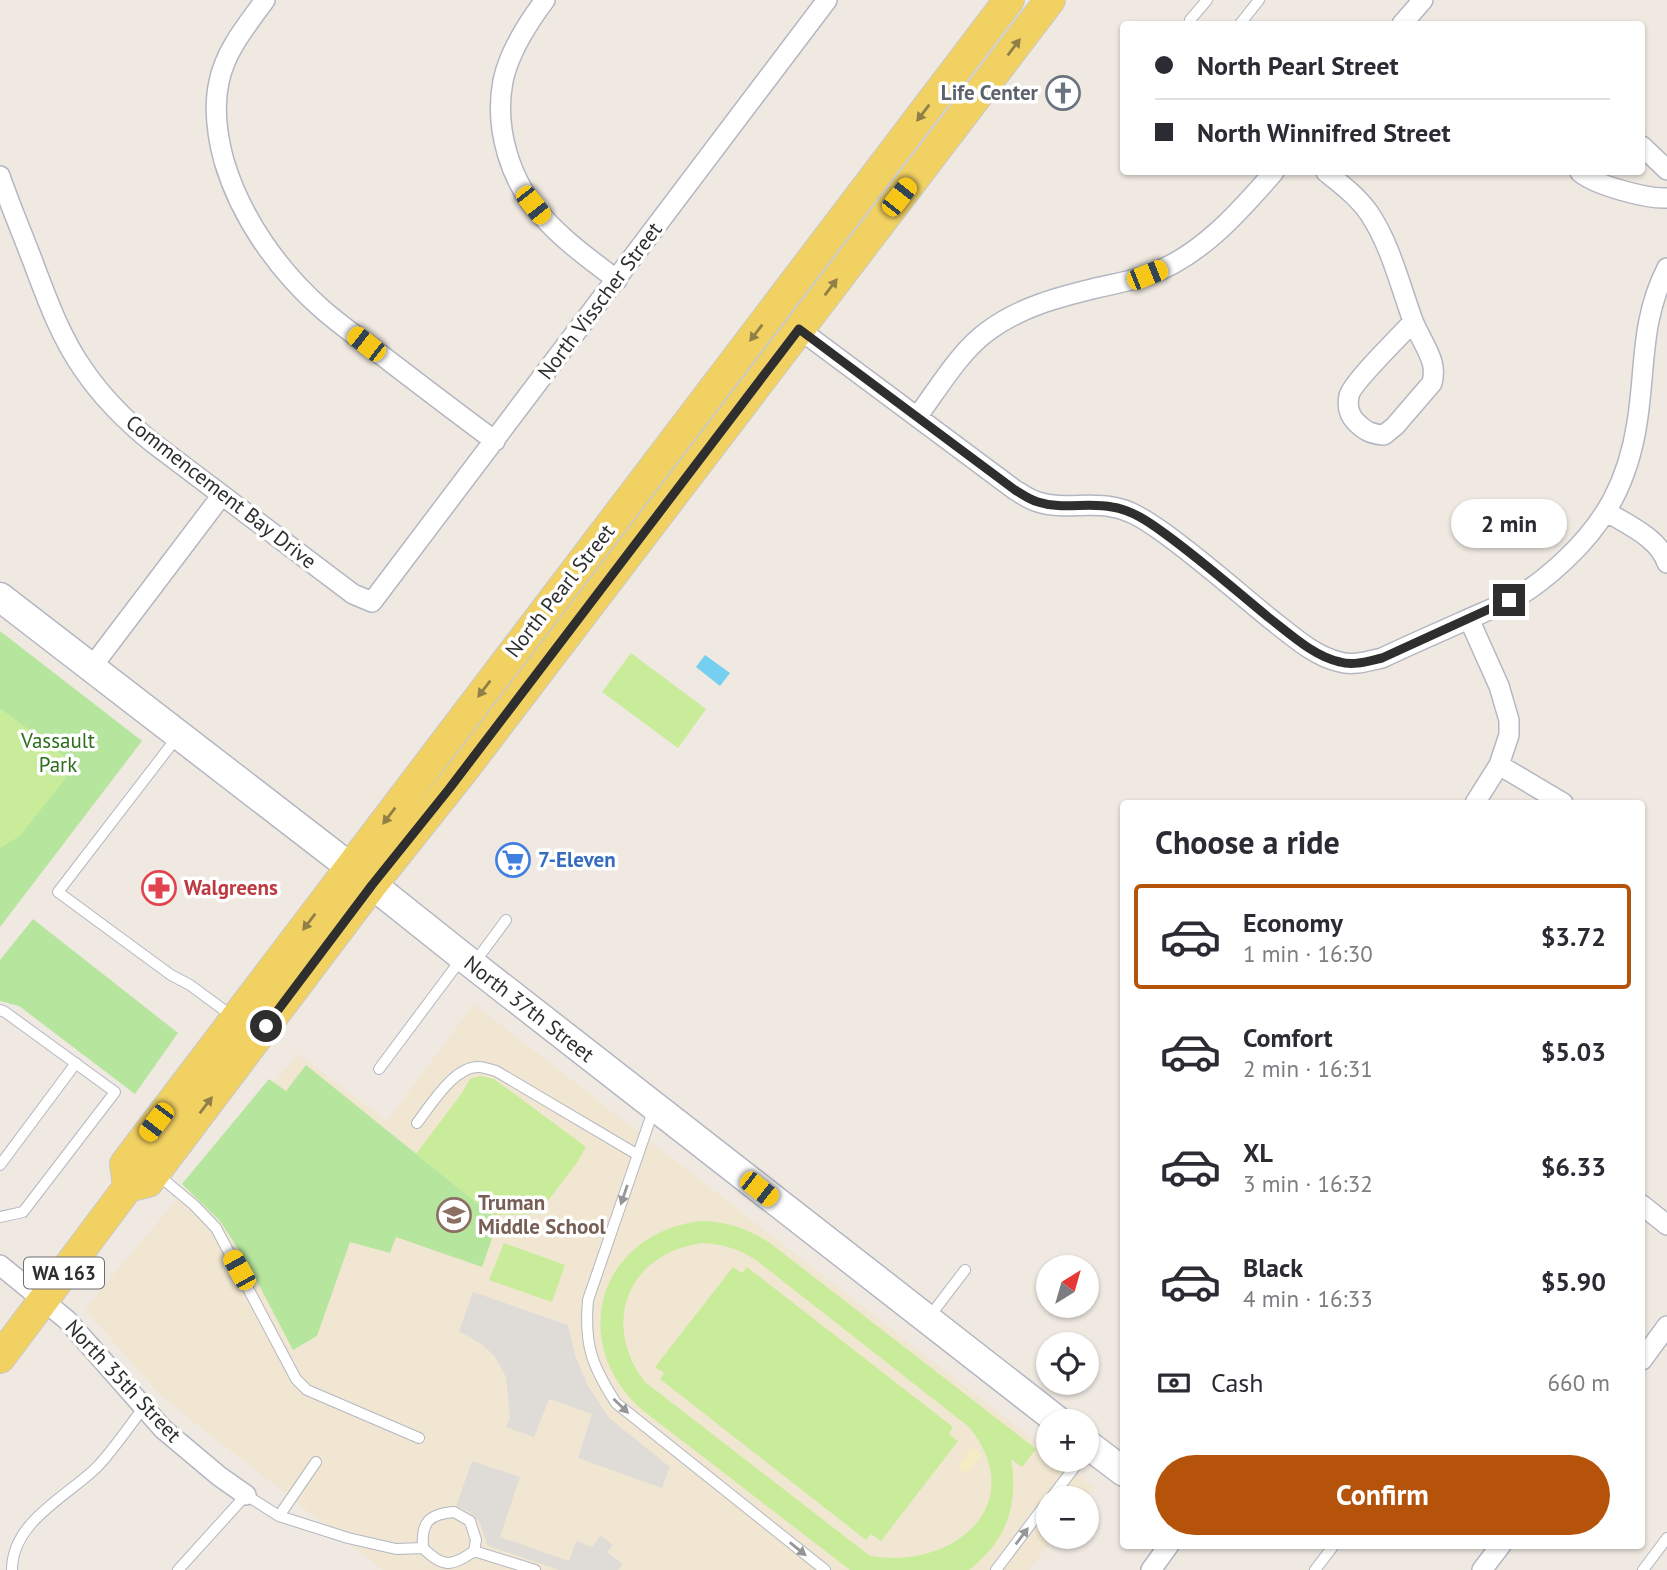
<!DOCTYPE html>
<meta charset="utf-8">
<style>
body{margin:0;font-family:"PT Sans",sans-serif;background:#f7f7f7;color:#2b2b33;height:100vh;display:flex;flex-direction:column;font-size:26px;white-space:nowrap}
*{box-sizing:border-box;margin:0}
p{font-size:23px;color:#7c7c81}
.icon{flex:none;width:38px;height:38px;fill:none;stroke:currentColor;stroke-width:2;stroke-linecap:round;stroke-linejoin:round}
.map{position:relative;flex:1;overflow:hidden}
.drawer{position:absolute;left:1120px;top:800px;width:525px;height:749px;display:flex;flex-direction:column;background:#fff;border-radius:7px;box-shadow:0 2px 5px #0004}
.drawer>*{flex:none}
.guide{position:absolute;left:1120px;top:21px;width:525px;height:154px;border-radius:7px;box-shadow:0 2px 5px #0004;display:grid;align-content:center;height:154px;padding:0 35px;background:#fff}
.needle{width:46px;rotate:37deg}
.tools{position:absolute;left:1036px;top:1255px;display:grid;gap:14px}
.tools a{display:grid;place-items:center;width:63px;height:63px;border-radius:50%;background:#fff;box-shadow:0 2px 5px #0004;font-size:35px}
.end{position:absolute;width:32px;height:32px;margin:-16px;border:9px solid #2e2e2e;background:#fff;box-shadow:0 0 0 4px #fff}
.from{border-radius:50%}
.bubble{position:absolute;height:49px;border-radius:24px;background:#fff;box-shadow:0 2px 5px #0004;font-size:23px;font-weight:800;line-height:49px;text-align:center}
.car{position:absolute;width:21px;height:42px;margin:-21px -10px;border-radius:9px;box-shadow:0 0 5px 2px #0007;background:linear-gradient(#f5c518 24%,#345 0 40%,#f5c518 0 76%,#345 0 86%,#f5c518 0)}
.guide b{display:flex;align-items:center;gap:24px;height:66px;font-size:26px}
.guide b+b{border-top:2px solid #e1e1e2}
.guide i{width:18px;height:18px;background:#2b2b33}
ul{padding:0;list-style:none}
li{display:flex;align-items:center;gap:21px;height:105px;margin:0 14px 10px;padding:0 21px;border:4px solid transparent;border-radius:7px}
li div{flex:1}
li b{display:block;font-size:26px}
li em{font-style:normal;font-weight:800}
li.selected{border-color:#b45309}
li>.icon{width:63px;height:63px;stroke-width:1.5}
h2{padding:0 35px;font-size:32px;line-height:84px}
.pay{display:flex;align-items:center;gap:18px;height:77px;padding:0 35px;font-size:26px}
.pay p{margin-inline-start:auto}
.cta{display:flex;gap:14px;margin-top:auto;padding:14px 35px}
.cta a{flex:1;height:80px;border-radius:42px;background:#b45309;color:#fff;font-size:28px;font-weight:800;line-height:80px;text-align:center}
.map>svg:first-child{display:block}
</style>
<div class="map">
<svg width="1667" height="1570" viewBox="0 0 1667 1570">
<rect width="100%" height="100%" fill="#efe9e1"/>
<path fill="#f0e6d1" d="M474,1004L1048,1451V1460H1059L1094,1486L1085,1498H1048V1536L1055,1537L1029,1570H383L161,1396L85,1309L298,1054L387,1121Z"/>
<path fill="#b6e59e" d="M0,631L142,741L0,927Z
M33,919L178,1033L135,1094L19,1006L0,1001V960Z
M306,1065L492,1215L494,1233L482,1267L396,1237L390,1253L350,1242L317,1336L293,1350L248,1264L220,1221L182,1184L269,1079L286,1091Z"/>
<path fill="#f3ecc5" d="M971,1449H978L982,1456L967,1472L961,1470L958,1466Z"/>
<path fill="#c9ec9a" fill-rule="evenodd" d="M631,653L706,709L678,748L602,692Z
M0,708L76,765L20,836L0,848Z
M480,1076L494,1079L586,1147L576,1164L538,1214L492,1215L416,1154L462,1093L470,1079Z
M701,1221C729,1222 746,1228 770,1243L1036,1449L1022,1467L1011,1459C1019,1506 1006,1541 969,1570H850L641,1409C566,1340 600,1233 701,1221ZM702,1243C723,1244 739,1249 756,1260L969,1427C1030,1502 957,1570 870,1556L645,1382C600,1323 628,1253 702,1243Z
M504,1243L565,1265L552,1302L489,1280Z
M733,1267L742,1273L747,1267L953,1427L949,1434L958,1441L881,1541L871,1534L866,1540L660,1379L664,1373L655,1367Z"/>
<path fill="#dfdcd8" d="M473,1292L568,1325L575,1355L588,1386L609,1418L670,1467L662,1488L578,1458L592,1414L549,1399L534,1437L506,1427L510,1417L506,1377L495,1357L484,1346L459,1331Z
M472,1461L520,1477L500,1537L569,1561L576,1541L592,1547L601,1535L613,1545L607,1552L623,1564L618,1570H559L491,1547L487,1544L480,1523L470,1512L456,1506Z"/>
<path fill="#75cff0" d="M705,655L730,673L720,686L696,667Z"/>
<g fill="none" stroke-linecap="round" stroke-linejoin="round">
<g stroke="#b4b7c1" stroke-width="12">
<path id="lane" d="M1189,24L1190,20L1207,0
M1240,24L1259,0
M178,736L58,892L171,975L190,985L232,1016
M475,962L506,920
M0,1010L5,1012L115,1092L23,1212L0,1217
M379,1069L462,958
M653,1111L588,1300C584,1345 592,1366 616,1403L825,1570
M417,1123C431,1105 454,1066 479,1067C484,1067 491,1070 496,1071L638,1155
M0,1165L76,1063
M158,1175L194,1205L216,1228L296,1379L307,1390L419,1438
M930,1316L965,1270
M1051,1498L1080,1460
M454,1512L470,1521L476,1540L474,1551C452,1567 443,1568 423,1548C421,1522 429,1514 454,1512Z
M279,1516L316,1462
M474,1551L535,1570
M12,1570C12,1522 66,1497 96,1468C112,1452 130,1425 144,1407
M178,1570L246,1495L279,1516L348,1538L396,1549L423,1548
M996,1570L1048,1501
M1315,1570L1334,1545
M1643,1570L1667,1538"/>
</g>
<g stroke="#b4b7c1" stroke-width="22">
<path id="street" d="M265,0C247,25 225,51 219,82C213,109 217,135 224,161C241,218 278,270 322,309C345,329 370,346 393,364C427,390 461,416 495,441
M545,0C527,24 509,52 503,81C494,128 510,182 543,217C564,241 591,260 617,280
M1402,24L1423,0
M1642,146L1667,170
M1326,172C1341,184 1358,197 1369,213C1390,244 1399,282 1412,318C1417,333 1427,346 1432,362C1434,369 1434,375 1432,383L1395,426L1384,435C1371,434 1365,431 1356,422C1349,415 1347,406 1349,396C1351,384 1401,335 1413,322
M1580,172C1594,185 1647,199 1667,198
M0,176C10,205 22,233 33,262C47,299 60,336 83,369C102,397 127,422 153,443L353,594L372,602L827,0
M799,329L1015,490C1022,494 1030,500 1038,502C1062,510 1088,502 1112,507C1132,510 1148,522 1164,533C1200,559 1234,589 1268,617C1289,633 1313,656 1340,662C1353,666 1368,661 1382,658C1409,645 1437,633 1464,621C1484,612 1504,604 1522,594C1537,585 1551,573 1564,561C1606,522 1628,481 1637,423C1646,367 1640,321 1667,268
M917,417C938,389 960,351 988,331C1020,307 1059,297 1096,288C1114,284 1131,281 1148,275C1200,257 1239,212 1274,172
M1607,512C1628,525 1659,538 1667,563
M1469,619L1499,686L1509,720V735L1499,765L1475,803
M91,668L222,495
M1499,765L1563,803
M1642,1205L1667,1225
M0,1265L67,1320L163,1429L219,1476L246,1495
M1642,1360L1667,1326
M1151,1570L1169,1545
M1482,1570L1501,1545"/>
</g>
<g stroke="#b4b7c1" stroke-width="31">
<path id="secondary" d="M0,597L350,867L463,957L1058,1421
M1087,1444L1124,1472"/>
</g>
<g stroke="#c9c9c9" stroke-width="32">
<path id="primary" d="M128,1187L125,1164L1009,0
M0,1358L128,1187L148,1182L372,885L462,772L1050,0"/>
</g>
<use href="#lane" stroke="#fff" stroke-width="10"/>
<use href="#street" stroke="#fff" stroke-width="19"/>
<use href="#secondary" stroke="#fff" stroke-width="28"/>
<use href="#primary" stroke="#f2d163" stroke-width="30"/>
</g>
<defs><path id="oneway-solid" d="M-6-.8H1V-3.2L6.5 0L1 3.2V.8H-6Z" transform="scale(1.75)"/></defs>
<g fill="#908048">
<use href="#oneway-solid" transform="translate(1014 47) rotate(-53)"/>
<use href="#oneway-solid" transform="translate(923 113) rotate(127)"/>
<use href="#oneway-solid" transform="translate(831 287) rotate(-53)"/>
<use href="#oneway-solid" transform="translate(756 333) rotate(127)"/>
<use href="#oneway-solid" transform="translate(484 689) rotate(127)"/>
<use href="#oneway-solid" transform="translate(389 816) rotate(127)"/>
<use href="#oneway-solid" transform="translate(309 922) rotate(127)"/>
<use href="#oneway-solid" transform="translate(206 1105) rotate(-53)"/>
</g>
<g fill="#969696">
<use href="#oneway-solid" transform="translate(624 1195) rotate(109)"/>
<use href="#oneway-solid" transform="translate(621 1406) rotate(44)"/>
<use href="#oneway-solid" transform="translate(1022 1536) rotate(-53)"/>
<use href="#oneway-solid" transform="translate(798 1549) rotate(39)"/>
</g>
<g fill="none" stroke-linecap="round" stroke-linejoin="round">
<path stroke="#2e2e2e" stroke-width="9" d="M266,1026L372,885L449,789L799,329L1015,490C1022,494 1030,500 1038,502C1062,510 1088,502 1112,507C1132,510 1149,522 1164,533C1200,559 1234,589 1268,617C1289,633 1313,656 1340,662C1354,666 1368,661 1382,658L1509,600"/>
</g>
<defs>
<g id="church-ring" transform="scale(1.75)"><circle r="9.5" fill="#fff" stroke="#6b7280" stroke-width="1.5"/><path d="M-1.2-6h2.4v3.5h3.3v2.4h-3.3V6h-2.4V-.1h-3.3v-2.4h3.3Z" fill="#6b7280"/></g>
<g id="supermarket-ring" transform="scale(1.75)"><circle r="9.5" fill="#fff" stroke="#3f7fe0" stroke-width="1.5"/><path d="M-6-5.5h2.5l.6 2H6L4.5 2H-2.5L-4.4-4H-6ZM-1.5 3.2a1.3 1.3 0 1 0 .1 0ZM3 3.2a1.3 1.3 0 1 0 .1 0Z" fill="#3f7fe0"/></g>
<g id="pharmacy-ring" transform="scale(1.75)"><circle r="9.5" fill="#fff" stroke="#e0444e" stroke-width="1.5"/><path d="M-2-6h4v4h4v4h-4v4h-4v-4h-4v-4h4Z" fill="#e0444e"/></g>
<g id="school-ring" transform="scale(1.75)"><circle r="9.5" fill="#fff" stroke="#8d6e63" stroke-width="1.5"/><path d="M0-5L7-2L0 1L-7-2ZM-4 1L0 2.5L4 1V4Q0 6-4 4Z" fill="#8d6e63"/></g>
</defs>
<g fill-rule="evenodd">
<use href="#church-ring" x="1063" y="93"/>
<use href="#supermarket-ring" x="513" y="860"/>
<use href="#pharmacy-ring" x="159" y="888"/>
<use href="#school-ring" x="454" y="1215"/>
</g>
<g text-anchor="middle" stroke-width="7" stroke-linejoin="round" paint-order="stroke">
<rect fill="#fff" stroke="#6d6d6d" stroke-width="2" x="24" y="1257.5" width="80" height="31" rx="5"/>
<g font-size="19" font-weight="bold" fill="#2e2e2e">
<text x="64" y="1280">WA 163</text>
</g>
<g font-size="21" font-weight="bold" fill="#5b616d" stroke="#fff" text-anchor="end">
<text x="1038" y="100">Life Center</text>
</g>
<g font-size="21" fill="#2e2e2e" stroke="#fff">
<text transform="translate(600 301) rotate(-53)" y="7">North Visscher Street</text>
<text transform="translate(221 492) rotate(38)" y="7">Commencement Bay Drive</text>
<text transform="translate(560 591) rotate(-52)" y="7">North Pearl Street</text>
<text transform="translate(529 1009) rotate(38)" y="7">North 37th Street</text>
<text transform="translate(123 1381) rotate(47)" y="7">North 35th Street</text>
</g>
<g font-size="21" fill="#2c6e1b" stroke="#fff">
<text x="58" y="748">Vassault<tspan x="58" dy="24">Park</tspan></text>
</g>
<g font-size="21" font-weight="bold" fill="#366cbe" stroke="#fff" text-anchor="start">
<text x="538" y="867">7-Eleven</text>
</g>
<g font-size="21" font-weight="bold" fill="#be3a42" stroke="#fff" text-anchor="start">
<text x="184" y="895">Walgreens</text>
</g>
<g font-size="21" font-weight="bold" fill="#785e54" stroke="#fff" text-anchor="start">
<text x="478" y="1210">Truman<tspan x="478" dy="24">Middle School</tspan></text>
</g>
</g>
</svg>
<div class="tools">
<a><svg class="needle" viewBox="-14 -14 28 28"><path d="M0-13l5 13h-10z" fill="#e53935"/><path d="M0 13l5-13h-10z" fill="#7c7c81"/></svg></a>
<a><svg class="icon" aria-label="locate" viewBox="0 0 24 24"><circle cx="12" cy="12" r="6"/><path d="M12 2v4M12 18v4M2 12h4M18 12h4"/></svg></a>
<a>+</a>
<a>−</a>
</div>
<i class="end from" style="left:266px;top:1026px"></i>
<i class="end" style="left:1509px;top:600px"></i>
<div class="bubble" style="left:1451px;top:499px;width:116px">2 min</div>
<i class="car" style="left:899px;top:197px;rotate:38deg"></i>
<i class="car" style="left:533px;top:205px;rotate:142deg"></i>
<i class="car" style="left:1147px;top:275px;rotate:68deg"></i>
<i class="car" style="left:366px;top:344px;rotate:308deg"></i>
<i class="car" style="left:156px;top:1122px;rotate:217deg"></i>
<i class="car" style="left:759px;top:1189px;rotate:128deg"></i>
<i class="car" style="left:239px;top:1270px;rotate:331deg"></i>
<div class="guide">
<b><i class="from"></i>North Pearl Street</b>
<b><i></i>North Winnifred Street</b>
</div>
<section class="drawer">
<h2>Choose a ride</h2>
<ul>
<li class="selected"><svg class="icon" aria-label="car" viewBox="0 0 24 24"><path d="M5 17H2v-5l4-1 3-4h7l3 4 3 1v5h-3M9 17h6M6 11h13"/><circle cx="7" cy="17" r="2"/><circle cx="17" cy="17" r="2"/></svg><div><b>Economy</b><p>1 min · 16:30</p></div><em>$3.72</em></li>
<li><svg class="icon" aria-label="car" viewBox="0 0 24 24"><path d="M5 17H2v-5l4-1 3-4h7l3 4 3 1v5h-3M9 17h6M6 11h13"/><circle cx="7" cy="17" r="2"/><circle cx="17" cy="17" r="2"/></svg><div><b>Comfort</b><p>2 min · 16:31</p></div><em>$5.03</em></li>
<li><svg class="icon" aria-label="car" viewBox="0 0 24 24"><path d="M5 17H2v-5l4-1 3-4h7l3 4 3 1v5h-3M9 17h6M6 11h13"/><circle cx="7" cy="17" r="2"/><circle cx="17" cy="17" r="2"/></svg><div><b>XL</b><p>3 min · 16:32</p></div><em>$6.33</em></li>
<li><svg class="icon" aria-label="car" viewBox="0 0 24 24"><path d="M5 17H2v-5l4-1 3-4h7l3 4 3 1v5h-3M9 17h6M6 11h13"/><circle cx="7" cy="17" r="2"/><circle cx="17" cy="17" r="2"/></svg><div><b>Black</b><p>4 min · 16:33</p></div><em>$5.90</em></li>
</ul>
<div class="pay"><svg class="icon" aria-label="cash" viewBox="0 0 24 24"><path d="M3 7h18v10H3z"/><circle cx="12" cy="12" r="2"/></svg>Cash<p>660 m</p></div>
<div class="cta"><a>Confirm</a></div>
</section>
</div>
